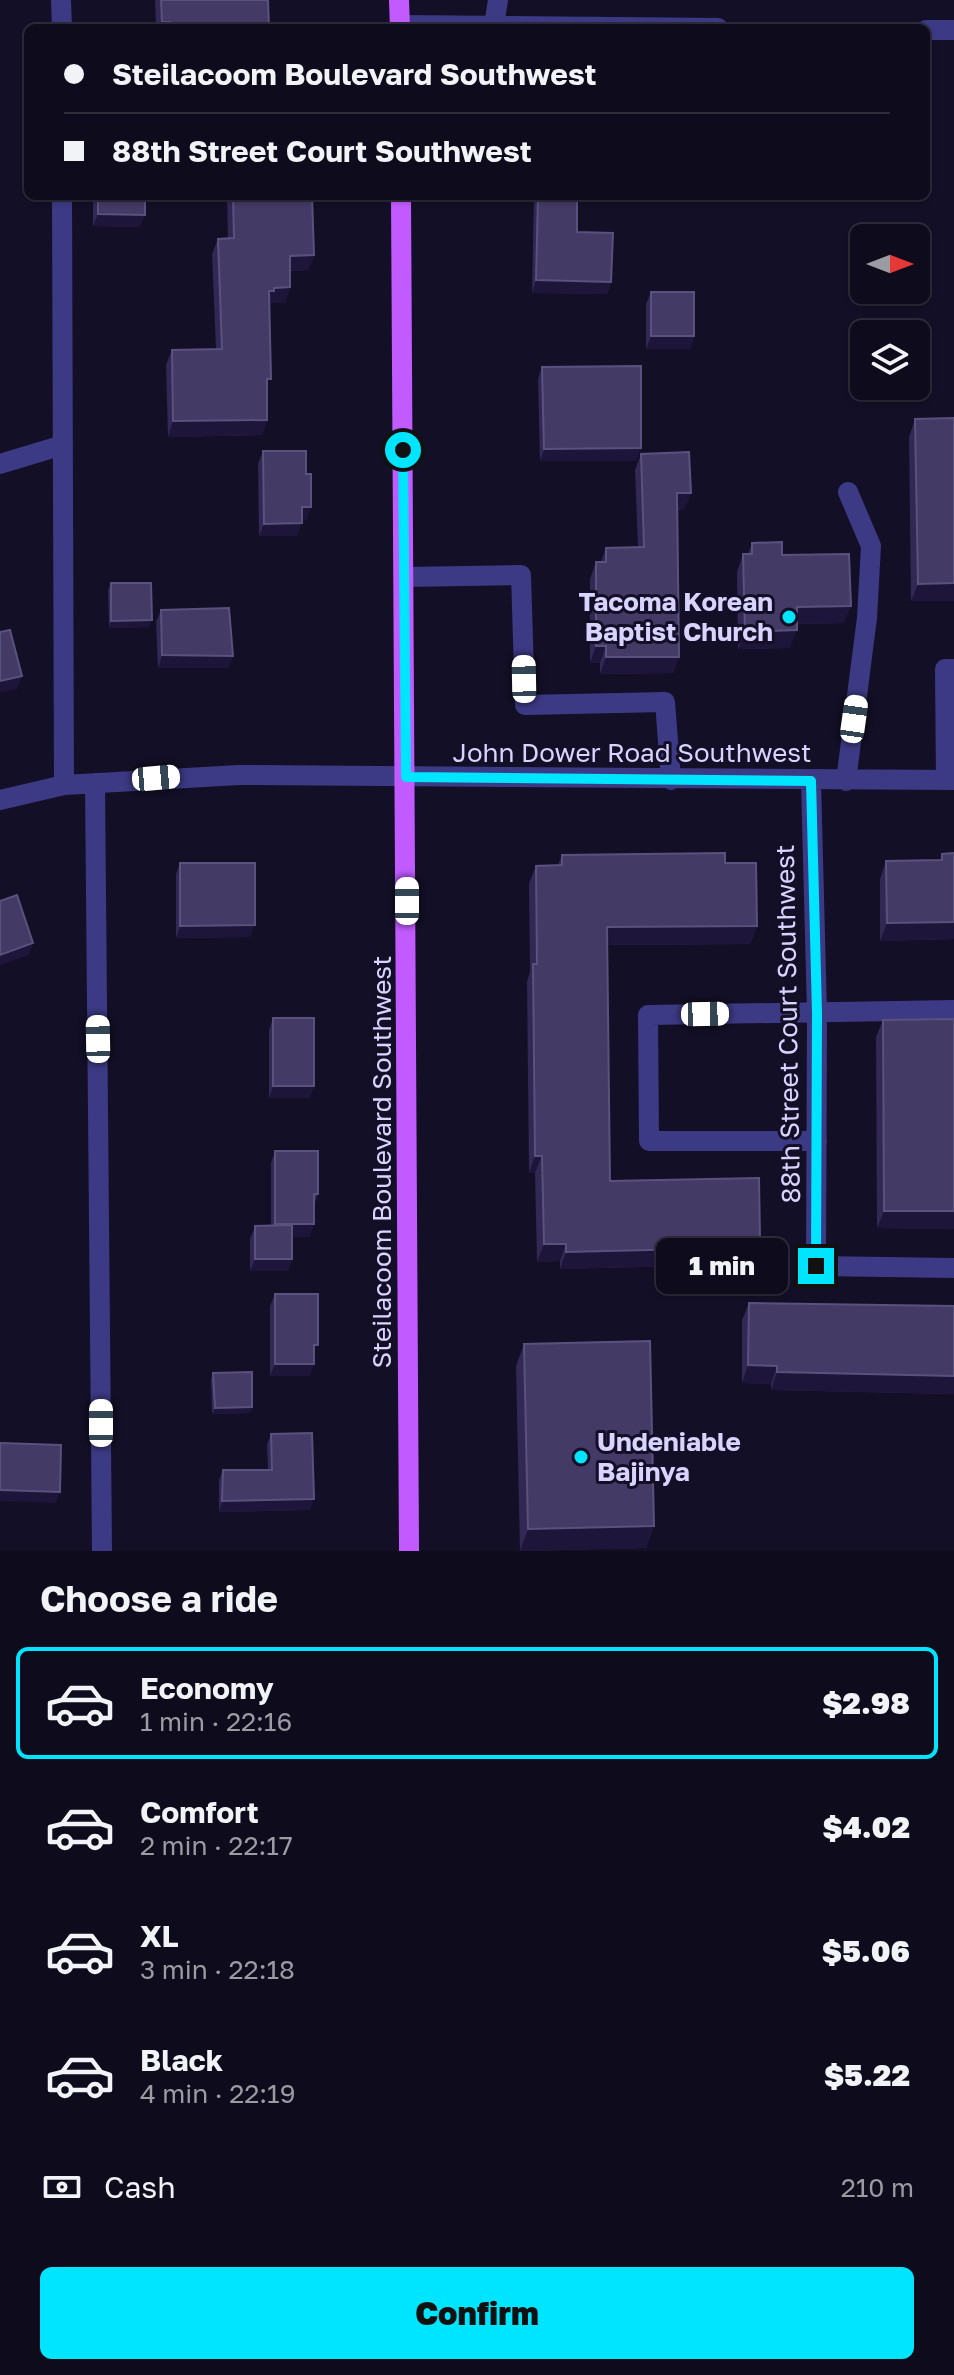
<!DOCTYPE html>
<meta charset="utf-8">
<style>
body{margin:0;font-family:"Golos Text",sans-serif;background:#171425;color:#f1f3f6;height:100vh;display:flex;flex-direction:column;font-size:30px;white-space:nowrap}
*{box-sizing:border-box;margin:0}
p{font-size:26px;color:#9b9ba3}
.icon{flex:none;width:44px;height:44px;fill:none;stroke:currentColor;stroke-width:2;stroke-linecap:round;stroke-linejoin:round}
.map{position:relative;height:1551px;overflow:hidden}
.details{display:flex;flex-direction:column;background:#0e0b1c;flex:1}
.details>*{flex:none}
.banner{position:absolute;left:24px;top:24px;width:906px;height:176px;border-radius:12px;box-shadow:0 2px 6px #0004,0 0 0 2px #2e2b3b;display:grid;align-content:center;height:176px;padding:0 40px;background:#0e0b1c}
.needle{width:52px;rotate:90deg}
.controls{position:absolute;left:850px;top:224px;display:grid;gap:16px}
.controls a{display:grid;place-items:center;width:80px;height:80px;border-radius:12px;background:#0e0b1c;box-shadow:0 2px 6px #0004,0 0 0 2px #2e2b3b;font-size:40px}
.end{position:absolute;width:36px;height:36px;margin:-18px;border:10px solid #00e5ff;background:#111;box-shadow:0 0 0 4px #111}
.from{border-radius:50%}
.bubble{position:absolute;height:56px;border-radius:12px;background:#0e0b1c;box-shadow:0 2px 6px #0004,0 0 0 2px #2e2b3b;font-size:26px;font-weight:800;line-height:56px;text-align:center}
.car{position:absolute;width:24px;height:48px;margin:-24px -12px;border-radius:10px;box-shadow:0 0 6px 2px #0007;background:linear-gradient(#fff 24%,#345 0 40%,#fff 0 76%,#345 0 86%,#fff 0)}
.banner b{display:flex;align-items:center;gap:28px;height:76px;font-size:30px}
.banner b+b{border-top:2px solid #2e2b3b}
.banner i{width:20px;height:20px;background:#f1f3f6}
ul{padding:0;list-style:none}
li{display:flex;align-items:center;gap:24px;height:112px;margin:0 16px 12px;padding:0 24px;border:4px solid transparent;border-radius:12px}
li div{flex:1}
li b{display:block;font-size:30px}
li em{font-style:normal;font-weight:800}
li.on{border-color:#00e5ff}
li>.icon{width:72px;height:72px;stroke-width:1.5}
h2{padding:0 40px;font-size:36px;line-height:96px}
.pay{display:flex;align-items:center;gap:20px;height:88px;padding:0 40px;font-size:30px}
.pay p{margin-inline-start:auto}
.button{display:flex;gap:16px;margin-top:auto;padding:16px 40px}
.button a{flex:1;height:92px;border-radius:12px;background:#00e5ff;color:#111;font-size:32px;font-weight:800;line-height:92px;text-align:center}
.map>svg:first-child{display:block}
</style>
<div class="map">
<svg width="954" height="1551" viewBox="0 0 954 1551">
<rect width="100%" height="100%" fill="#130f26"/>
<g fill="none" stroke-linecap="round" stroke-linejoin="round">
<path stroke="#3d3a85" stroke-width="20" d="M61,0L62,28
M400,25L718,28
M494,26L498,0
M926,30H954
M62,196L64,785
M0,464L63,445
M404,577L521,575L525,705L665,702L671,780
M946,780L945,669H954
M811,781L817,1013L816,1266L954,1268
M846,781L867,618L871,546L848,492
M95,783L102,1551
M0,800L64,785L239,775L954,780
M817,1141H649L648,1015L954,1010"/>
<path stroke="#c25bff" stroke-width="20" d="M399,0L400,28
M401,196L409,1551"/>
</g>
<path fill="#312854" d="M155,0H284H268L269,28H156Z
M93,196H145L140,227L93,226Z
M227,196H312L314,255L308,270L290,271V287L285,303H270L267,391V420L262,435L168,437L166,365L172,350L216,349L212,254L218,239H228Z
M534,196H577V232L611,282L607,294L532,293Z
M651,292L694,336L690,349H646V304Z
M542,367L641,448L636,461H540L538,379Z
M954,418V601H911L909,437L915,419Z
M263,451L311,507L306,520H302L297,536H259L258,464Z
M641,454L691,493L684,509L678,510L679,657L673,673L600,674V663H590V579L596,562H601L606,548L638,547L635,470Z
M752,543L782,555L844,623L797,624L790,648L738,649L737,572L743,554H748Z
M111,583L149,627L109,628L108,590Z
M161,610L233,656L228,668H158L156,622Z
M954,853V939L880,941V879L886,861L940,860L942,854Z
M562,855L725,863L757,926L750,944L607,945L610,1181L760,1240L754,1258H727L725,1265L560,1269V1261L537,1262L535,1173H529L527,982L530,972L529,883L536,866L558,865Z
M180,863L250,937L176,938V874Z
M273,1018L310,1098H269V1030Z
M954,1019V1229L877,1228L876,1037L883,1020Z
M275,1151L318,1194L314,1205V1224L309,1237H292V1259L288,1271H250V1239L255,1226H271V1163Z
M275,1294L314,1356L310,1376H270V1306Z
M749,1303L954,1306V1394L771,1390V1384L742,1383V1320Z
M524,1344L654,1526L646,1548L520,1551L516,1366Z
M213,1373L252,1407L250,1413L212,1414L211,1379Z
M271,1434L310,1510L219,1512V1480L223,1470H268L267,1444Z"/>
<path fill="#1d163a" d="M162,22H170L168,28H159Z
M98,214L145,215L140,227L93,226Z
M314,255L308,270L284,271L290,256Z
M536,280L611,282L607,294L532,293Z
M290,287L285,303H270L269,291L274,288Z
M651,336H694L690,349H646Z
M267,420L262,435L168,437L173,421Z
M641,448L636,461H540L544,449Z
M677,493H691L684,509L671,510Z
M302,507H311L306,520H297Z
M302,523L297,536H259L264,524Z
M954,583V601H911L918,584Z
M851,606L844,623L790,624L797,607Z
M152,620L149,627L109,628L111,621Z
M797,630L790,648L738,649L745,632Z
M596,646H606L600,663H590Z
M162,655L233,656L228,668H158Z
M606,657H679L673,673L600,674Z
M22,676L17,689L0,692V681Z
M954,922V939L880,941L887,923Z
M255,925L250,937L176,938L180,926Z
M757,926L750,944L601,945L607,927Z
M33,943L29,955L0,965V955Z
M273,1086H314L310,1098H269Z
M535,1156H542L535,1173H529Z
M884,1211H954V1229L877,1228Z
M275,1224H314L309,1237H271Z
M760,1240L754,1258H727L725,1265L560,1269L566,1252Z
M544,1244H566L560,1261L537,1262Z
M255,1259H292L288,1271H250Z
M275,1364H314L310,1376H270Z
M748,1365L777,1366L771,1384L742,1383Z
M777,1372L954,1376V1394L771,1390Z
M252,1407L250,1413L212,1414L215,1408Z
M0,1490L60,1492L56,1503L0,1501Z
M314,1499L310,1510L219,1512L222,1501Z
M654,1526L646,1548L520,1551L528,1529Z"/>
<path fill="#433a66" stroke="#5a527e" stroke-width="2" d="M161,0H268L269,28H170V22H162Z
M98,196H145V215L98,214Z
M233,196H312L314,255L290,256V287L274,288V291H269L271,379H267V420L173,421L172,350L222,349L218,239L234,238Z
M538,196H577V232L613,233L611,282L536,280Z
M651,292H694V336H651Z
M641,366V448L544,449L542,367Z
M954,418V583L918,584L915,419Z
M263,451H306V474H311V507H302V523L264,524Z
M689,452L691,493H677L679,657H606V646H596V562H606V548L644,547L641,454Z
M782,542V555L849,554L851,606L797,607V630L745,632L743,554H752V543Z
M111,583H151L152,620L111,621Z
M229,608L233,656L162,655L161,610Z
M10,630L22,676L0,681V632Z
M725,853V863H756L757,926L607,927L610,1181L759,1178L760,1240L731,1241V1248L566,1252V1244H544L542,1156H535L533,964H537L536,866L562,865V855Z
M954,853V922L887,923L886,861L942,860V854Z
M180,863H255V925L180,926Z
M17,895L33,943L0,955V901Z
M273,1018H314V1086H273Z
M954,1019V1211H884L883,1020Z
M275,1151H318V1194H314V1224H275Z
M292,1225V1259H255V1226Z
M275,1294H318V1345H314V1364H275Z
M749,1303L954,1306V1376L777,1372V1366L748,1365Z
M650,1341L654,1526L528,1529L524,1344Z
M252,1372V1407L215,1408L213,1373Z
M312,1433L314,1499L222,1501L223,1470H272L271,1434Z
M0,1443L61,1445L60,1492L0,1490Z"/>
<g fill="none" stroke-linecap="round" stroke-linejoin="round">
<path stroke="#00e5ff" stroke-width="10" d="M403,450L406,777L811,781L817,1013L816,1266"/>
</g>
<g fill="#00e5ff" stroke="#130f26" stroke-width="3">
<circle cx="789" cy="617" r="8"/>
<circle cx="581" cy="1457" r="8"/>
</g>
<g text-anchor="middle" stroke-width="6" stroke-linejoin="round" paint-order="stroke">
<g font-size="26" font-weight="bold" fill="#d9d4ff" stroke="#130f26" text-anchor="end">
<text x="773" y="611">Tacoma Korean<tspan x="773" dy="30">Baptist Church</tspan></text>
<text x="597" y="1451" text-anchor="start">Undeniable<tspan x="597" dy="30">Bajinya</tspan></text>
</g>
<g font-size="26" fill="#d9d4ff" stroke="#130f26">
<text x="632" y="762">John Dower Road Southwest</text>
<text transform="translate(788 1024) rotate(-91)" y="9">88th Street Court Southwest</text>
<text transform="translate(382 1162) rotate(-90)" y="9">Steilacoom Boulevard Southwest</text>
</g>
</g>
</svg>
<div class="controls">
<a><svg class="needle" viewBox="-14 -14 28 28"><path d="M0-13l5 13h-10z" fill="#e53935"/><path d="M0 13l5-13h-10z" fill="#9b9ba3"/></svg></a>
<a><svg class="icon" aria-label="layers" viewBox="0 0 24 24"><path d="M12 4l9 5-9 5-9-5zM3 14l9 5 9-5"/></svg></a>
</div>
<i class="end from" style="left:403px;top:450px"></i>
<i class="end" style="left:816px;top:1266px"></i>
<div class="bubble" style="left:656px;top:1238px;width:132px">1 min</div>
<i class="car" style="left:524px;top:679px;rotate:359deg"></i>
<i class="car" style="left:854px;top:719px;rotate:8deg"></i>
<i class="car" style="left:156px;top:778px;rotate:85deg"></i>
<i class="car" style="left:407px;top:901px;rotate:0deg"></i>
<i class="car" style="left:705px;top:1014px;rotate:89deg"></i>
<i class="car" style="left:98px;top:1039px;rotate:359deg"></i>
<i class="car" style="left:101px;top:1423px;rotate:0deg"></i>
<div class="banner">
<b><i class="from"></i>Steilacoom Boulevard Southwest</b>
<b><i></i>88th Street Court Southwest</b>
</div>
</div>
<section class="details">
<h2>Choose a ride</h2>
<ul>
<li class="on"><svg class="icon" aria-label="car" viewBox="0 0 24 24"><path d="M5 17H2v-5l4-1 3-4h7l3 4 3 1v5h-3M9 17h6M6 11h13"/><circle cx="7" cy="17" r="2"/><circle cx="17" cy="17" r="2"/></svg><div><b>Economy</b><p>1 min · 22:16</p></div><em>$2.98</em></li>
<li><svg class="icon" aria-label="car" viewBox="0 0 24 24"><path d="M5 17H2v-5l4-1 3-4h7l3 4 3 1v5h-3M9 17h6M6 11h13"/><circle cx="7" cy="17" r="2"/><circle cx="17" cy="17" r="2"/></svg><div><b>Comfort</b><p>2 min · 22:17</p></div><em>$4.02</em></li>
<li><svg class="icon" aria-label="car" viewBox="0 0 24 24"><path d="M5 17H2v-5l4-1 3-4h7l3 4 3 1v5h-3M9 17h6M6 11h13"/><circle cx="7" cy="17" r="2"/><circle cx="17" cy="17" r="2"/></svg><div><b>XL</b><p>3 min · 22:18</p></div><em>$5.06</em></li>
<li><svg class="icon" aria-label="car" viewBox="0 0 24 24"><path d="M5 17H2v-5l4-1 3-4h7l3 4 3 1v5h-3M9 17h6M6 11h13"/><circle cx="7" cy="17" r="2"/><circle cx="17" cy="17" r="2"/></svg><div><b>Black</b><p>4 min · 22:19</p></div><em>$5.22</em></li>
</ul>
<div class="pay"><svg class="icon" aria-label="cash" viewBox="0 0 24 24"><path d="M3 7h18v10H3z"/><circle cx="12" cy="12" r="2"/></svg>Cash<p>210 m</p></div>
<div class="button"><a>Confirm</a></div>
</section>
